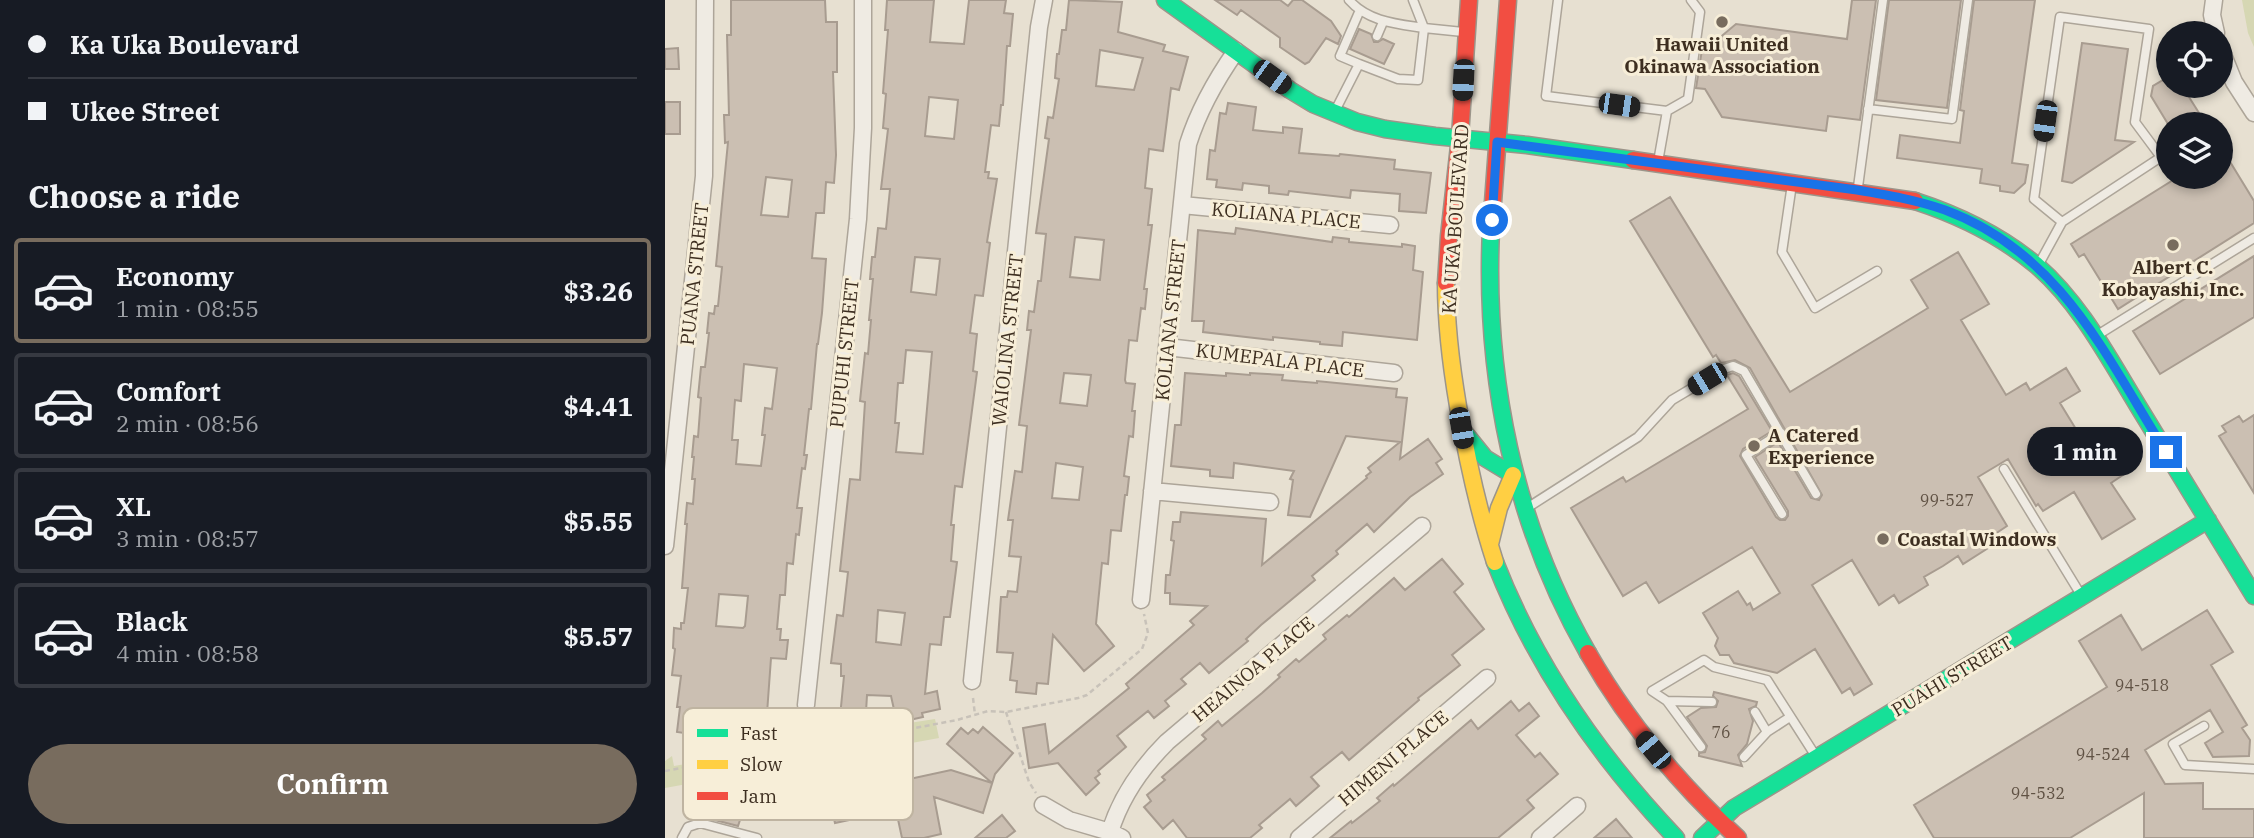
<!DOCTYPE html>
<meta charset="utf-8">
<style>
body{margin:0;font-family:"IBM Plex Serif",serif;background:#242831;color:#f1f3f6;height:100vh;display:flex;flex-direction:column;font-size:26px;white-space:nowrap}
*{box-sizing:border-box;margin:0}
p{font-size:23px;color:#9ea1a6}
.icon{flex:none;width:38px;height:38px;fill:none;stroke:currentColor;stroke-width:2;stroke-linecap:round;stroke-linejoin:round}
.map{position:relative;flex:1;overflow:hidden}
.side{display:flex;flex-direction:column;background:#171b24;width:665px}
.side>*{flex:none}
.banner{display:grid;align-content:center;height:154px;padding:0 28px;background:#171b24}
.controls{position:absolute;left:1491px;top:21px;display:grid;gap:14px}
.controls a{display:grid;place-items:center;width:77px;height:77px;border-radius:50%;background:#171b24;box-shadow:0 4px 10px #0003;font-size:35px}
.end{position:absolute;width:32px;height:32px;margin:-16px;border:9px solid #1a73e8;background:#fff;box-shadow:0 0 0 4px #fff}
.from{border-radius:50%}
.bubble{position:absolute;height:49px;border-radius:24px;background:#171b24;box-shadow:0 4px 10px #0003;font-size:23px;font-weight:800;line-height:49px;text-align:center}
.car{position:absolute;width:21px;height:42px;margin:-21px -10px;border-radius:9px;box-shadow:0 0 5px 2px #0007;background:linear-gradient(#222 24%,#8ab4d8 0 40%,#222 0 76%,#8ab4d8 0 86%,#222 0)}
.banner b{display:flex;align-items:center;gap:24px;height:66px;font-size:26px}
.banner b+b{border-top:2px solid #363941}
.banner i{width:18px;height:18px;background:#f1f3f6}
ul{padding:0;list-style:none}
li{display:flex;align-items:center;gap:21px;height:105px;margin:0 14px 10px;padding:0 14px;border:4px solid #363941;border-radius:7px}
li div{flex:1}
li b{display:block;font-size:26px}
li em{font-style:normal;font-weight:800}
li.on{border-color:#786c5e}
li>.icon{width:63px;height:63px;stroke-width:1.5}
h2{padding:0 28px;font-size:32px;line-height:84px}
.cta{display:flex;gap:14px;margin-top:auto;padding:14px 28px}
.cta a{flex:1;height:80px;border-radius:42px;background:#786c5e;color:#fff;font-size:28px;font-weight:800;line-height:80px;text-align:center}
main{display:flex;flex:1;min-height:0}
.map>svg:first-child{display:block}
</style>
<main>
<section class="side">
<div class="banner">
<b><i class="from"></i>Ka Uka Boulevard</b>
<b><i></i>Ukee Street</b>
</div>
<h2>Choose a ride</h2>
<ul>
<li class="on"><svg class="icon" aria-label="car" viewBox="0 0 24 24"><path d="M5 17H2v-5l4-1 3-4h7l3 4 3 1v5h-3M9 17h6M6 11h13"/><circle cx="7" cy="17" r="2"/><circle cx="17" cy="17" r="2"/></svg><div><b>Economy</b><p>1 min · 08:55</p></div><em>$3.26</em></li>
<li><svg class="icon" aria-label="car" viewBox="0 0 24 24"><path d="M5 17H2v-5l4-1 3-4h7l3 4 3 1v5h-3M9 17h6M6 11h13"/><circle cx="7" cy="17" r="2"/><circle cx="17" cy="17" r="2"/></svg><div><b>Comfort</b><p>2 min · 08:56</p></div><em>$4.41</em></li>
<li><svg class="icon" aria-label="car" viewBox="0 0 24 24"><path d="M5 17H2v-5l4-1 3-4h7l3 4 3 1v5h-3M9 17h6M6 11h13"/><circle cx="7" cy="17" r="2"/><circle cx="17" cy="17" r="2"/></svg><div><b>XL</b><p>3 min · 08:57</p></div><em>$5.55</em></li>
<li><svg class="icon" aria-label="car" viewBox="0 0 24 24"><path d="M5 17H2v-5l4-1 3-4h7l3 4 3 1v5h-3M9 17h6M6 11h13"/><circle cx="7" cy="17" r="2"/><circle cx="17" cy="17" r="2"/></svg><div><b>Black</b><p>4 min · 08:58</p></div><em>$5.57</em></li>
</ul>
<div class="cta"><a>Confirm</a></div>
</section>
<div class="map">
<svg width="1589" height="838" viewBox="0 0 1589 838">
<rect width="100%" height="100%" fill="#e7e0d1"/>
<path fill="#d6d7b3" d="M1577,0H1589V47L1583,33Z
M270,719L274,738L0,788V761L7,756L9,766L125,746L132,736H161Z"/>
<path fill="#cbbfb2" stroke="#a89c90" stroke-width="2" fill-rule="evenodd" d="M66,0H160L161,22H172V72H168L171,155L169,183L161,182L159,213H151L147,258L161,259L157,313L153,344H152L146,409H144L139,455H142L140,469L137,468L132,508H137L134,535L131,534L128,564L122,563L120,595H115L112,629H116L115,640H123L121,659L106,658L100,741L89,739L88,750L74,748L78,714L51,711L47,737L12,732L15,707H12L16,676L7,675L10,649L8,648L9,628L16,629V623H19L23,588H17L22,524H20L22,503L28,504L30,479H27L29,457H27L29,436L33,437L36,398L33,397L36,367H40L44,333H42L44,313L49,314L50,306H53L57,267L51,266L63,142L60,143L59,115H64L62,35H66ZM101,177L127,180L123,217L96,215ZM79,364L112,368L107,409L100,408L97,435H100L96,466L71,464L73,440H67L70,400L76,401ZM54,594L83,596L80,626L78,628L51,626Z
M222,0H269L265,42L299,44L304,0H341L339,13L348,14L345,46H342L338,105H336L334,126L326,125L320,172H324L323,178L332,179L322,242L325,243L318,296L310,295L305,333L312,334L308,371L312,372L297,487L290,486L286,525H289L286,561L292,562L285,617H279L276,645L265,644L260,694L272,691L275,709L257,713L258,717L240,721L238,712L230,714L226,696L202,695L200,729L174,727L179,676H176V664L166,663L172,615L178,616L183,572L175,571L185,479L195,480L200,402L195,401L200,353L203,354L206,320H204L208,279H205L207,257H210L213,228L221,229L225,189H216L223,129L218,128L221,94L218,93L223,30H220ZM264,97L293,100L289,139L260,136ZM250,257L275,259L271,295L246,292ZM241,350L267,352L258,454L231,452L234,423H230L233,383H238ZM213,610L240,613L236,645L211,642Z
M404,0L457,2L453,32L500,45L498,51L523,57L514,90L506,88L498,151L484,149L480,188L487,189L483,225H487L479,289H482L480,309L476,308L472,341L464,340L460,380L461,383L470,384L467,411H470L468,437L464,436L459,476L464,477L462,495H460L456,531L446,530L443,564L437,563L431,624L449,646L419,671L388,635L383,684L372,683L371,694L351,692L352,681L345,680L348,653L332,652L336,597H342L343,591L352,592L356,557L344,556L348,520H343L350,471L357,472L362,426L354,425L366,330H362L364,311L369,312L373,281H376L381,234L371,233L384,139L380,138L383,117L388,118L394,79L390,78L392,54H394L397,30H401ZM435,50L478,58L469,90L431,86ZM410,237L439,240L435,280L405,277ZM399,373L426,375L422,406L395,403ZM391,463L418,467L414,500L387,498Z
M550,0H615L623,6L628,0H637L666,21L676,36L673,44L661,38L644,62L640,64L615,47V38L576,10L572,15Z
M1187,0H1211L1195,120L1163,116L1161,131L1057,117L1040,89L1031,88L1038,43L1046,45L1071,24L1182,39Z
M1224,0H1296L1282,108L1211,100Z
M1309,0H1370L1347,163L1363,165L1360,183L1349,193L1335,191V186L1315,183L1317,169L1232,158L1235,135L1295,143L1299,111L1295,110Z
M694,29L706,34L709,42H713L718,39L729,44L719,64L685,49Z
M1417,43L1463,49L1450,140L1469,142L1407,183L1397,181Z
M13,48L14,69H0V49Z
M1503,77V86H1517L1541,124H1503L1486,96L1488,86Z
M0,102H15V134H0Z
M563,103L591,107L588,130L618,133V127L637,129L634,153L674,156L675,154L730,160L729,169L766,173L761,213L734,211L735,194L686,190L685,198L624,191L623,195L604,193V186L578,183L577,190L551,187L552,180L542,179L545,150L550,151L555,113L561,114Z
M1556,147L1589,201V223L1453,309L1419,254L1414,257L1406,244L1513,177H1556Z
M1005,197L1125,392L1263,308L1246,280L1293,252L1324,304L1296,320L1341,395L1361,383L1365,390L1401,368L1415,391L1395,403L1428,457L1442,449L1458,475L1446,483L1470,519L1437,539L1409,492L1378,511L1373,504L1371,506L1343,459L1313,477L1342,526L1324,538L1328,545L1298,564L1293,556L1278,566L1259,577L1263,585L1234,603L1229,595L1214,605L1187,560L1147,585L1207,684L1189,695L1185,688L1177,693L1150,649L1112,673L1069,663L1064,655H1055L1050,646L1053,638L1038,613L1073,591L1082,605L1085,603L1088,610L1115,593L1087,547L994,603L981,582L958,596L906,508L958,477L961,482L1083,409L1062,375L1068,373L1074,376L1107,431L1078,449L1075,456L1111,517L1115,520H1120L1123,516V511L1090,457L1113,442L1146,498L1154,500L1157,495L1085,368L1070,360L1056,363L1051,355L1048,357L965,221Z
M571,228L667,242L668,237L684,239V242L737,247V244L750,246L748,270L758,272L752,340L678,332L677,346L655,344V342L608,337V340L538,332L539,321H527L533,230L570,234Z
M1589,256V317L1495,374L1468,331Z
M520,373L561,376V373L585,375V373L618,375L617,380L652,383V381L732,389L731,397L742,398L735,459L763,439L777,459L771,463L778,474L745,497L709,532L702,524L671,551L673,554L647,576L650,580L596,625L581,639L583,641L544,673L535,663L516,679L521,684L500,701L504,706L489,718L483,711L452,736L461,747L433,771L435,774L430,778L434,783L421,795L393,763L364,768L358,728L380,724L384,753L464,688L461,684L529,625L525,621L542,606L505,604V593H500L501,575H505L509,541L506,540L508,522H515L516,512L601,519L597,565L702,478L701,476L706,472L703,468L735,442L681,436L645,517L623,515L628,480L625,479L629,471L569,463L568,478L545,476V470L506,466L510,425H516Z
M1589,415V493L1554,436L1561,432L1557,426L1574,416L1578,422Z
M777,559L798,584L789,592L819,629L787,655L795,665L753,698L754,700L684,760L677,752L646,777L654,786L631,806L625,799L594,825L597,828L585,838H522L508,820L498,829L479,807L486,801L482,795L500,780L497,777L541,739L537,735L553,721L557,726L597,693L615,677L613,675L631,659L634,662L661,639L658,635L682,615L684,617L729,578L740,590Z
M1542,610L1568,652L1546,665L1582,725L1577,728L1585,740L1584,756L1548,757L1540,743L1558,732L1545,710L1480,750L1500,784L1538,783V809H1589V838H1479V793L1405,838H1269L1249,805L1442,687L1414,641L1456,615L1477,650Z
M1049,692L1092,702L1091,706L1084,709L1088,721L1082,744L1073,755L1077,766L1034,756V753L1040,752L1042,746L1022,717L1036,708L1051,707L1053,701L1048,696Z
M846,701L854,711L864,703L874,716L851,735L870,757L875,753L893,774L862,800L869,808L833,838H665L686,821L687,823L715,801L712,798L728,784L729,786L806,720L813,729Z
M318,727L348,753L330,774L318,813L269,797L276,834L259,838H237L231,810L170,823L165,802L75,820L73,826L46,819L50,806L84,814L77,779L196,755L203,788L286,770L327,783L282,744L296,728L303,734L308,729L313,733Z
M337,815L350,831L341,838H310Z
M951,819L967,838H929Z"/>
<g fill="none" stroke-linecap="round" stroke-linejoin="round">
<g stroke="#ada599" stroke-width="11">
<path id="lane" d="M748,0L759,28L798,32
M893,0L881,96L1002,111L1023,99L1035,12L1026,0
M712,36L718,22
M694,64L675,56L695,10
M1203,109L1287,119L1303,0
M670,111L694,64L733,79L753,80L759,28C733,24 703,22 684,0
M993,162L1002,111
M1127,184L1117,252L1150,308L1212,271
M1193,187L1218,0
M1374,264L1397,222L1496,157L1470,122L1484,29L1395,17L1369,199L1397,222
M1431,336L1589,238
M1116,433L1081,455L1117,514
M1339,469L1416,595
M862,508L973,437L1007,400L1059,369L1068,366L1079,371L1151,494
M1002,701L1047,702
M1090,712L1102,732
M1539,726L1508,744L1520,765L1589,769
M1036,747L1002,701L987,691L1039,660L1049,667L1102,680L1150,755
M1079,757L1102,732L1125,717
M17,838L23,827L35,823L92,838"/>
</g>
<g stroke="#ada599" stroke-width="19">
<path id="street" d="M1549,0L1547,15L1551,33
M1556,50L1569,82L1589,113
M517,205L725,225
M502,347L729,373
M487,491L605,502
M0,546L39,176L40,0
M476,600L523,144C534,109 550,81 571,51
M307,681L374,27L379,0
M141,705L193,219L198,128V0
M378,805L404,820L445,832L457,838
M445,832C456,796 476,768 502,742L757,526
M634,838L822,678
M875,838L912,806"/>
</g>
<g stroke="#9c958a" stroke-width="19">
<path id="fast" d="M500,0L625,90L648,104L692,122L720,129L770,136L862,145L968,160
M1250,201C1293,215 1335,235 1371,265C1415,303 1443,357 1473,406C1512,469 1550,533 1589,596
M826,229C819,377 849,524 923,653
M799,432L820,458L848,475
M830,562C871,667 934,757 1011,838
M1037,838L1069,808L1543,520"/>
</g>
<g stroke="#9c958a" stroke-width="19">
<path id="slow" d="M781,283C781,325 786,365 793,406C802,459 813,510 830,562
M825,544L834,508L848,475"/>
</g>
<g stroke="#9c958a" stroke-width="19">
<path id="jam" d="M968,160L1250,201
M826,229L843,0
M781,283L784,236L795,137L804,0
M923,653C963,723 1013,783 1073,838"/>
</g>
<path stroke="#c8c2b9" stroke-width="2.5" stroke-dasharray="5 3.5" stroke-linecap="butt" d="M308,698L310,715
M341,712L364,782L371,793
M144,718L149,743
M0,771L149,744L213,735L292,720L323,711L341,712L413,698L422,695L477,649L483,633L479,614"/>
<use href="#lane" stroke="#efebe3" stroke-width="8"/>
<use href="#street" stroke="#efebe3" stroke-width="16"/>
<use href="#fast" stroke="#16e098" stroke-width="16"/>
<use href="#slow" stroke="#ffcf43" stroke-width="16"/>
<use href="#jam" stroke="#f24e42" stroke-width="16"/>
</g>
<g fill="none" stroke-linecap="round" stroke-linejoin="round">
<path stroke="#1a73e8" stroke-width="9" d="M827,220L832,142L1192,190C1222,195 1252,200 1280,210C1396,253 1440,355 1501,452"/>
</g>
<g fill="#786c5e" stroke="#f7eed8" stroke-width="2.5">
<circle cx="1057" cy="22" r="7"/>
<circle cx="1508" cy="245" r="7"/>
<circle cx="1089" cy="446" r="7"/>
<circle cx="1218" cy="539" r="7"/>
</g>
<g text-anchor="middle" stroke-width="6" stroke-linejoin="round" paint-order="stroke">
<g font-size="16" fill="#605244">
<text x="1282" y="506">99-527</text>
<text x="1477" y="691">94-518</text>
<text x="1056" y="738">76</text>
<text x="1438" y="760">94-524</text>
<text x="1373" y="799">94-532</text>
</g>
<g font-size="19" font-weight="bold" fill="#3d2e20" stroke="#f7eed8">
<text x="1057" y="51">Hawaii United<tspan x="1057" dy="22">Okinawa Association</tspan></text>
<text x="1508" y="274">Albert C.<tspan x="1508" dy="22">Kobayashi, Inc.</tspan></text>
<text x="1103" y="442" text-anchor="start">A Catered<tspan x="1103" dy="22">Experience</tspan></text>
<text x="1232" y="546" text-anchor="start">Coastal Windows</text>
</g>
<g font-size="19" fill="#3d2e20" stroke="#f7eed8">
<text transform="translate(621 215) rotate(5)" y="7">KOLIANA PLACE</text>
<text transform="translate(790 219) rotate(-86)" y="7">KA UKA BOULEVARD</text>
<text transform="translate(29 274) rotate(-84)" y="7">PUANA STREET</text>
<text transform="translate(505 320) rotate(-84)" y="7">KOLIANA STREET</text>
<text transform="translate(342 340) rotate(-84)" y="7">WAIOLINA STREET</text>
<text transform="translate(179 353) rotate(-84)" y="7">PUPUHI STREET</text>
<text transform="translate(615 360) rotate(7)" y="7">KUMEPALA PLACE</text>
<text transform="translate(588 669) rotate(-40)" y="7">HEAINOA PLACE</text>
<text transform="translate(1287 676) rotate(-31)" y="7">PUAHI STREET</text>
<text transform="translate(728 758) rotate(-40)" y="7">HIMENI PLACE</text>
</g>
</g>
<rect x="18" y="708" width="230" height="112" rx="10" fill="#f7eed8" stroke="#bfb4a1" stroke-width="2"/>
<rect x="32" y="729" width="31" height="8" fill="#16e098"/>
<rect x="32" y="760" width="31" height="9" fill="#ffcf43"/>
<rect x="32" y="792" width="31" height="8" fill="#f24e42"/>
<g font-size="19" fill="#3d2e20">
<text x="75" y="740">Fast</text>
<text x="75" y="771">Slow</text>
<text x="75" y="803">Jam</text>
</g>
</svg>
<div class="controls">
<a><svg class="icon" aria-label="locate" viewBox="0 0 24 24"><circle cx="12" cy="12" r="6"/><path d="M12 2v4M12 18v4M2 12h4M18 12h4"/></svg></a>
<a><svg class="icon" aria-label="layers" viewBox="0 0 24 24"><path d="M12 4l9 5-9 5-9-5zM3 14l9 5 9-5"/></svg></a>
</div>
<i class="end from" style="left:827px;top:220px"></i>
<i class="end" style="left:1501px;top:452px"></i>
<div class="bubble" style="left:1362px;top:427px;width:116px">1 min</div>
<i class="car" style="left:607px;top:77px;rotate:126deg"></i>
<i class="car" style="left:798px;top:80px;rotate:183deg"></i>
<i class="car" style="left:954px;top:105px;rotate:98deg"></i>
<i class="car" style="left:1380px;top:121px;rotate:188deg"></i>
<i class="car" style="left:1042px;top:379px;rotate:239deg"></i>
<i class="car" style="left:796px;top:428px;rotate:170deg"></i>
<i class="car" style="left:988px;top:750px;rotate:320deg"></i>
</div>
</main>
